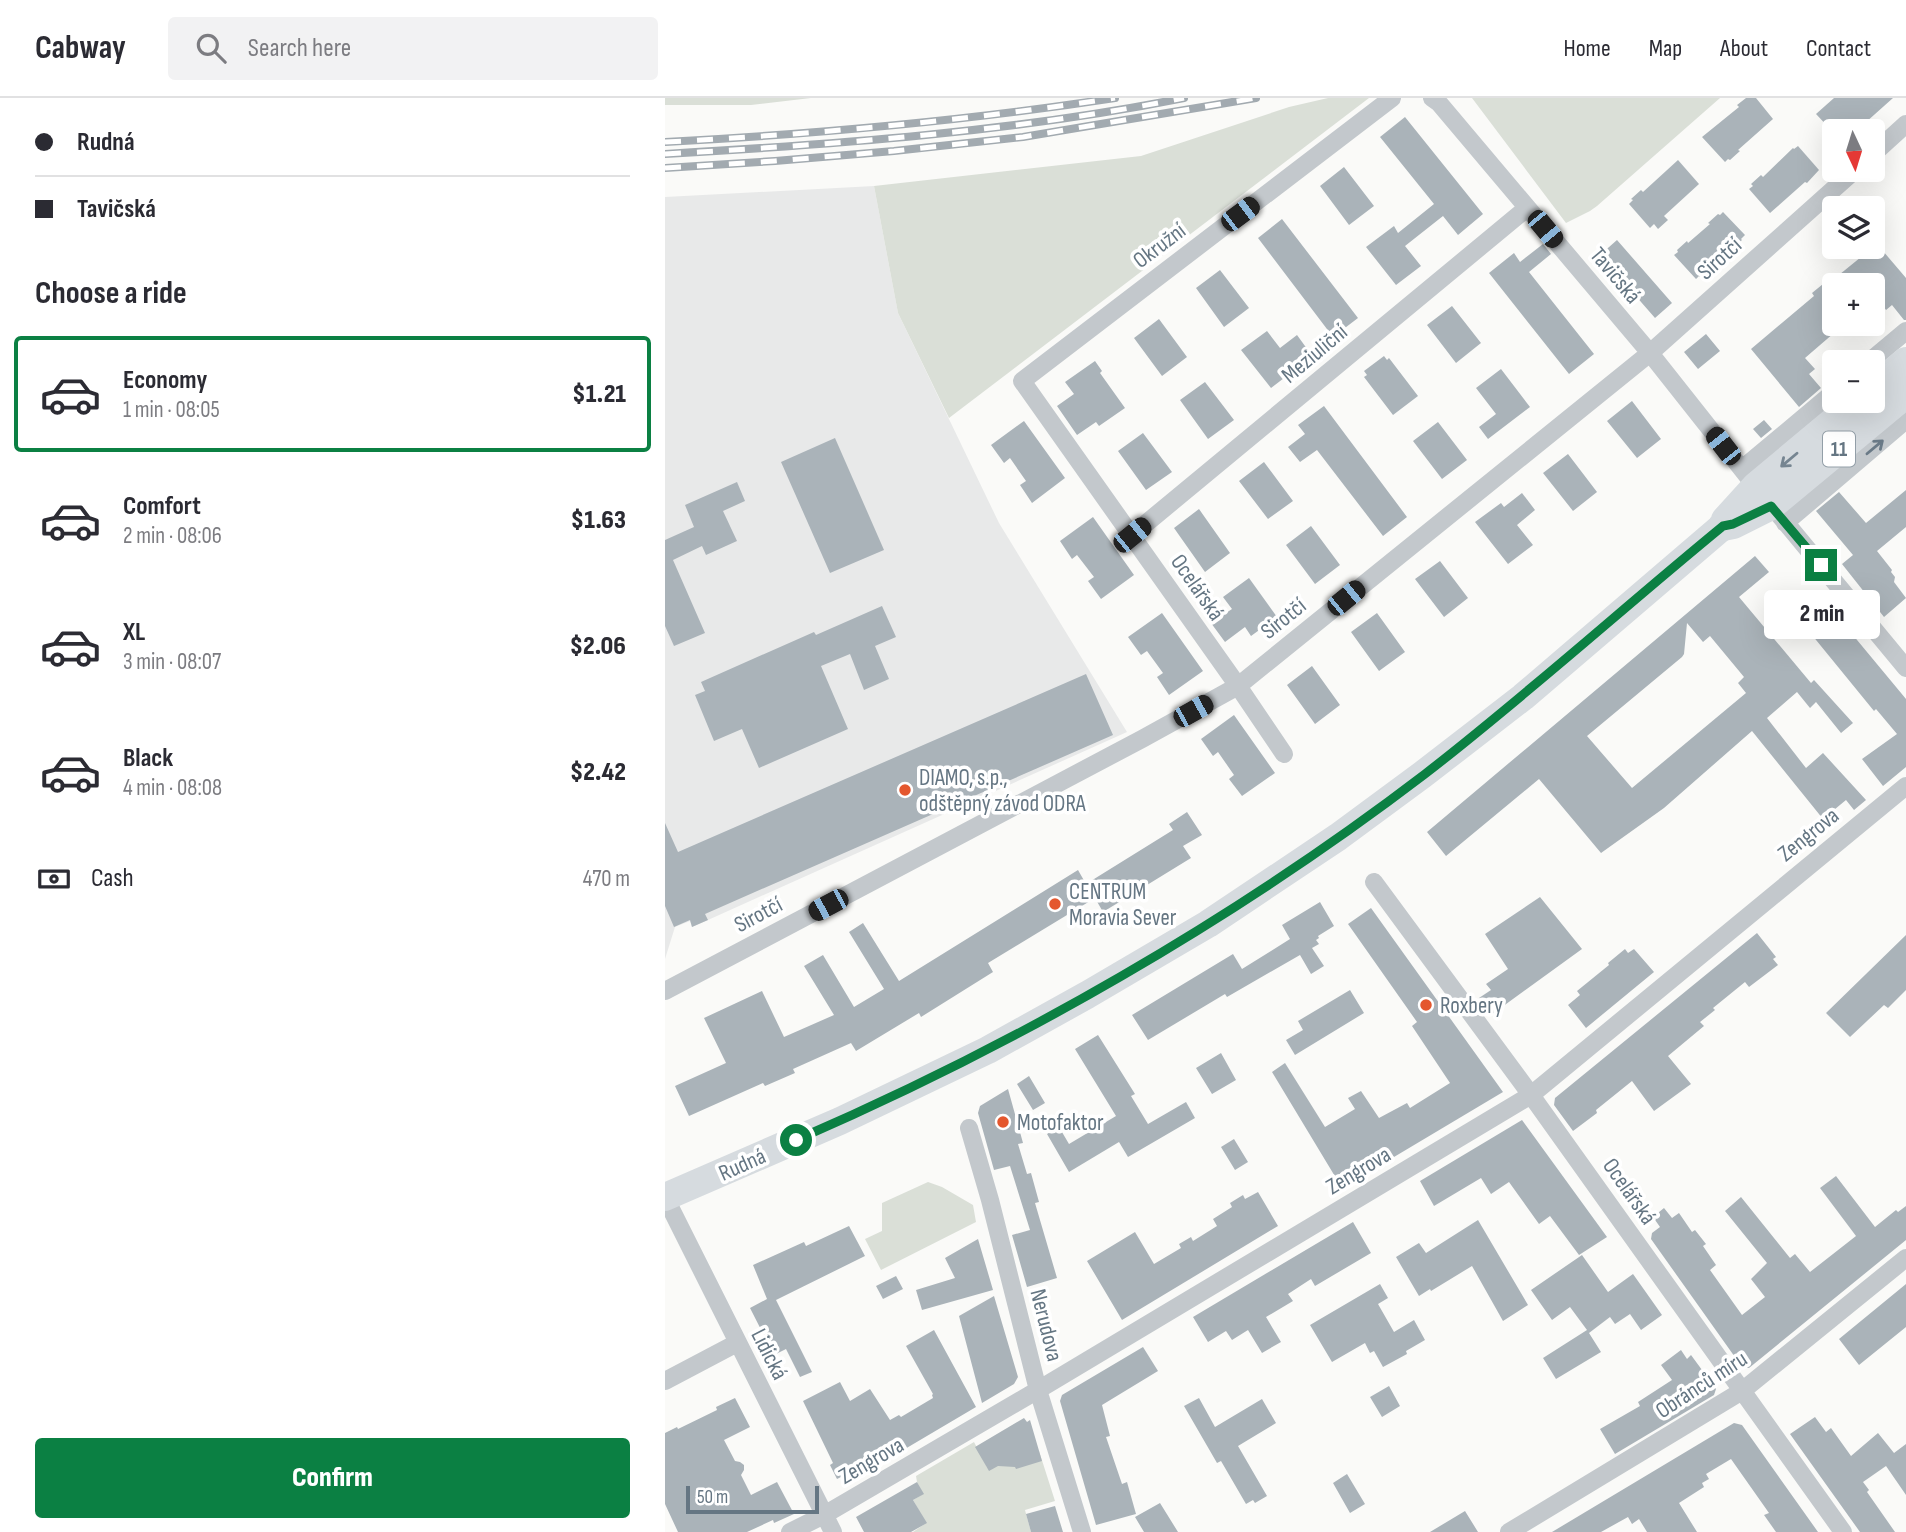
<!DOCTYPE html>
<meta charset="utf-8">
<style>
body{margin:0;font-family:"Sofia Sans Condensed",sans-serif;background:#f2f2f3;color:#2b2b33;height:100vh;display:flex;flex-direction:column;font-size:26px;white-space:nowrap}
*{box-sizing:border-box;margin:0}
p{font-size:23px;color:#7c7c81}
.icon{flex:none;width:38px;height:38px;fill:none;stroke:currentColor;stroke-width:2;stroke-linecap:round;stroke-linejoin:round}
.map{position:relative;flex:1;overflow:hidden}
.panel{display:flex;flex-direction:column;background:#fff;width:665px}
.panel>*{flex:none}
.top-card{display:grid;align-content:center;height:154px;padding:0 35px;background:#fff}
.needle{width:46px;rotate:176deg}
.fabs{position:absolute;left:1157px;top:21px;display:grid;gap:14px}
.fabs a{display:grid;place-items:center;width:63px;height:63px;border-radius:7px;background:#fff;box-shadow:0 7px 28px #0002;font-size:35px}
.scale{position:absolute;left:21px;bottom:18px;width:133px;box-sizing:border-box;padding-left:7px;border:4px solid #657683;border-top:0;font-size:19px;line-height:24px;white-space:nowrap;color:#657683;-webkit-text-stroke:5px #fff;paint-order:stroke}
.end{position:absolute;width:32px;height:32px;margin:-16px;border:9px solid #0b8043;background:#fff;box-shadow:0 0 0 4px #fff}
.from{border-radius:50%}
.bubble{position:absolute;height:49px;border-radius:7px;background:#fff;box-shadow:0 7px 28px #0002;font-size:23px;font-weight:800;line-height:49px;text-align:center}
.car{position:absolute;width:21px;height:42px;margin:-21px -10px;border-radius:9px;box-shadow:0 0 5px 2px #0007;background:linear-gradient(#222 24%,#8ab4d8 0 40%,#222 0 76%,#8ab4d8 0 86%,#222 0)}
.top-card b{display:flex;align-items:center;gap:24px;height:66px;font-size:26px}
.top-card b+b{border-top:2px solid #e1e1e2}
.top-card i{width:18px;height:18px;background:#2b2b33}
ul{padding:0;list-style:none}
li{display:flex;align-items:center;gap:21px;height:116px;margin:0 14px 10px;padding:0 21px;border:4px solid transparent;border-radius:7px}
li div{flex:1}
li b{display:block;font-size:26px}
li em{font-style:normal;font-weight:800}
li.on{border-color:#0b8043}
li>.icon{width:63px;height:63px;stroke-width:1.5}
h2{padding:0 35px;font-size:32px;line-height:84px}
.pay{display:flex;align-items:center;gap:18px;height:77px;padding:0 35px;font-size:26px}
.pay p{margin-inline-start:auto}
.button{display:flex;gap:14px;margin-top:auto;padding:14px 35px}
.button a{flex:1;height:80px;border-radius:7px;background:#0b8043;color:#fff;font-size:28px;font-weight:800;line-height:80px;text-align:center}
header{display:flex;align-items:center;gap:42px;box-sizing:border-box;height:98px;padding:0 35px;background:#fff;border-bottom:2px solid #e1e1e2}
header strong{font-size:33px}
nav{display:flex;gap:38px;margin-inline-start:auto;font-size:24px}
.search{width:490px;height:63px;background:#f2f2f3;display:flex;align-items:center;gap:18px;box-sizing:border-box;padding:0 24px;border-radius:7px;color:#7c7c81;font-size:26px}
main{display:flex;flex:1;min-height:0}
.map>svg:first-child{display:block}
</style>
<header>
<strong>Cabway</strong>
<div class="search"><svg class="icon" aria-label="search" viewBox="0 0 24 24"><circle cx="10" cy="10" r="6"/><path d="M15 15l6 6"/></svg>Search here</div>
<nav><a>Home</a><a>Map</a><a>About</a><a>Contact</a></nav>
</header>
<main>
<section class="panel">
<div class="top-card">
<b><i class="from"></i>Rudná</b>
<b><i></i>Tavičská</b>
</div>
<h2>Choose a ride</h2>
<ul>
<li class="on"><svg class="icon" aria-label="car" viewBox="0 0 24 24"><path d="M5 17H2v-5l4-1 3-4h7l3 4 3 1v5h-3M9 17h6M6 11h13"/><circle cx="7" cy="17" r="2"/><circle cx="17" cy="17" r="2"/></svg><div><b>Economy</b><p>1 min · 08:05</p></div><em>$1.21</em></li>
<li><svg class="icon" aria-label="car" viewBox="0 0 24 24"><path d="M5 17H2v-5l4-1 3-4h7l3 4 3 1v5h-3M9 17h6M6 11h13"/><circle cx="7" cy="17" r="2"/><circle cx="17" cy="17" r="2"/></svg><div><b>Comfort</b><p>2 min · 08:06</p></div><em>$1.63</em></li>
<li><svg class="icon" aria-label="car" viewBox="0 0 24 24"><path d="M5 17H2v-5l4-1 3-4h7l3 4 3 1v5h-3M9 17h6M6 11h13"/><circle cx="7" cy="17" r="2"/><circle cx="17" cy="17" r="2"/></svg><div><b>XL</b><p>3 min · 08:07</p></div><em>$2.06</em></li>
<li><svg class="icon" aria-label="car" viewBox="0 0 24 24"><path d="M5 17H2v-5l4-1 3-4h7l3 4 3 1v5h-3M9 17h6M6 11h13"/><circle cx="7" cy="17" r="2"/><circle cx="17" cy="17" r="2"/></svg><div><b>Black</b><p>4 min · 08:08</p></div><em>$2.42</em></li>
</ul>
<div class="pay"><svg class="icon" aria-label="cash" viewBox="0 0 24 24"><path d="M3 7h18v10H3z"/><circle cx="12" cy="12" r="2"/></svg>Cash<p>470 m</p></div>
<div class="button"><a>Confirm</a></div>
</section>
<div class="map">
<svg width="1241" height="1434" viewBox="0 0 1241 1434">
<rect width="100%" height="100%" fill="#fafaf8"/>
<path fill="#e8e9e9" d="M209,88L233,215L334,425L462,634L43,822L27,829L25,823L10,829L0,861V99Z"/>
<path fill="#dadfd7" d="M0,0H146L86,7H0Z
M663,0H704L284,320L233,215L209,88L476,58L624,9Z
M807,0H1055L932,108L925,113L901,125Z
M263,1084L277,1089L308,1107L311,1124L216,1172L200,1141L217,1133V1105Z
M309,1344L322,1369L374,1353L390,1403L360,1412L366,1434H248L261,1425L248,1402L258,1396L252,1384L251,1378Z"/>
<path fill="#aab3b9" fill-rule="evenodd" d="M1081,0H1091L1108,21L1073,52L1075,53L1065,62L1063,61L1060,64L1037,39L1074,9L1072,7Z
M1169,0H1228L1191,33H1167L1151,16Z
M740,19L818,116L793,137L778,118L740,148L756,168L731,187L701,149L729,128L733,135L769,106L715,39Z
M1133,48L1154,72L1142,85L1140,84L1105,115L1084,91L1088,88L1086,86L1096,77L1098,79L1128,50L1129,51Z
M1013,62L1034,86L999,118L1003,122L993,131L989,126L985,130L964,106L968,102L966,101L976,92L978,94Z
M679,69L709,108L684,127L655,88Z
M1058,114L1080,137L1076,141L1077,142L1062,156L1036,179L1034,178L1031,181L1009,157L1013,154L1012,152L1022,143L1023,145L1045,126L1043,125L1053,116L1055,117Z
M617,121L693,220L668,239L593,140Z
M952,142L1007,205L990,220L935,157Z
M878,146L886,156L864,174L929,256L904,276L824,175L849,155L855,164Z
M1212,146L1241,180V222H1239L1227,207L1221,212L1208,195V187H1169V235L1140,260L1150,271L1144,276L1156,290L1134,309L1086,251L1149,198L1147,195L1169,177V181Z
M555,172L584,210L559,229L531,190Z
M787,208L816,245L791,265L762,227Z
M494,221L522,259L497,278L469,240Z
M602,233L615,250L632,237L648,259L635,269L638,273L627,282L623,277L606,290L576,252Z
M1041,236L1055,253L1033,271L1019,254Z
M719,258L722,262L724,260L753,298L728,317L699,279L702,277L699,273Z
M430,263L437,273L435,275L460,310L434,328L431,324L412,337L392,308L409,296L400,284Z
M836,271L865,309L823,341L814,329L831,316L811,290Z
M540,284L569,322L543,341L515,302Z
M967,303L996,341L972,360L942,323Z
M659,308L742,419L718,438L652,352L635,364L623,349L640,336L633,327Z
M1099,322L1107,331L1096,340L1088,331Z
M359,323L400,380L367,405L355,387L361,383L345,360L339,365L326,347Z
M773,324L802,362L777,381L748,343Z
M478,335L507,374L481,392L453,353Z
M170,340L219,452L165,475L116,364Z
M903,356L932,394L908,413L878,375Z
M599,364L628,403L603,421L574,383Z
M72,384L80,403L58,413L72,443L41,457L37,448L8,462L40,535L9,548L0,528V442L29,429L20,407Z
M1241,392V429L1212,453L1227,472L1226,474L1230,479L1229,484L1241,500L1219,519L1177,466L1188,457L1151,413L1174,394L1201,425Z
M857,395L870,412L852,427L868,447L843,466L810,424L836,405L839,409Z
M534,411L565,455L540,474L509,430Z
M428,419L469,477L436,501L423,483L429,479L412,457L407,461L395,443Z
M646,428L675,467L650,486L621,447Z
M1090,458L1104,474L1074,499L1146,585L1149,582L1188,625L1176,635L1151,604L1145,610L1132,594L1102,620L1141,670L1158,655L1201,702L1189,712L1181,702L1158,721L1087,633L999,710L936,755L874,681L781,758L762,734ZM1022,525L1038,544L1045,538L1079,579L1073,585L1081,595L967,690L922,638L1017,559L1019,556Z
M775,463L803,500L779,519L750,481Z
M584,480L612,519L586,538L580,529L560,544L546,525L567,511L558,499Z
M1163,507L1241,601V669L1218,688L1197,661L1232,636L1211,611L1209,613L1138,526Z
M217,508L231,539L210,548L224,581L199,592L185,556L156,568L183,631L94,670L77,631L49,643L30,597L40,593L36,584L149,534L151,537Z
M497,515L538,573L504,597L492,579L498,575L482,553L476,557L463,539Z
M712,515L740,554L714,573L686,534Z
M647,568L675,607L650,626L622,587Z
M421,576L448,637L40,816L43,822L27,829L25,822L9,829L0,808V725L13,754Z
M569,617L610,675L577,698L564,681L569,677L553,654L548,658L536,641Z
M522,714L537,737L518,748L526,760L438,814L430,800L323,865L328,874L256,919L254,915L191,953L186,945L128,971L130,975L100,988L98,985L24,1018L10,988L61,965L39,920L97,893L119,939L169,917L139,868L158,857L189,909L219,891L184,834L198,825L234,883L413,772L421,786L508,732L504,726Z
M875,799L917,851L826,917L814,900L826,892L821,886L843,871L820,836Z
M655,804L669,828L653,838L654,840L651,842L654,846L647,850L659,868L646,876L635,857L562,899L560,896L483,942L467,917L568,856L577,871L606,853L625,841L617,827Z
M706,810L838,994L677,1090L607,974L620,965L660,1029L690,1011L683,1000L696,993L714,1020L742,1005L745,1010L785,985L747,928L752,924L683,826Z
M1092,835L1111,859L1108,861L1113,867L1084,889L1080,884L1048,910L1050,912L1035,924L1039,928L1003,958L1026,986L989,1013L967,983L931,1012L932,1015L908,1033L889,1007L890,1000Z
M1241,837V892L1223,910L1219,907L1185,939L1161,915Z
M960,851L963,855L969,851L989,874L921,930L903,907L915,897L912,893L944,867L943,865Z
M685,892L699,915L630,957L621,942L638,932L633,923Z
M433,937L470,996L466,998L483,1026L521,1004L530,1020L463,1059L454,1044L404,1074L382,1036L394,1029L404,1046L451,1018L410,951Z
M556,955L571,982L547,996L531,970Z
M364,978L380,1005L368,1012L352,986Z
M343,991L358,1045L353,1046L362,1076L366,1075L374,1104L370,1105L392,1180L362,1189L347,1137L365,1132L345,1068L329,1072L313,1015L315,1008Z
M857,1022L942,1139L914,1157L885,1118L874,1126L844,1084L826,1096L816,1080L769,1108L755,1083Z
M569,1041L583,1064L570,1072L556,1049Z
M1171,1078L1210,1129L1231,1112L1233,1114L1241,1108V1142L1084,1270L1077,1269L986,1141L987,1135L995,1129L988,1119L999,1110L1007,1120L1014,1115L1027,1134L1030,1132L1041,1146L1038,1148L1051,1167L1045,1172L1077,1217L1100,1199L1086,1181L1102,1165L1060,1113L1076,1099L1125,1160L1130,1156L1145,1174L1191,1138L1155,1090Z
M593,1094L613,1128L457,1222L422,1163L470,1134L489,1166L516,1150L514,1146L526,1139L528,1143L552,1128L548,1121L567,1109L565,1105L578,1097L580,1101Z
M813,1122L863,1207L838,1223L807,1168L766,1193L765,1191L754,1198L731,1159L754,1145L761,1155Z
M688,1124L706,1155L650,1188L646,1181L623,1196L628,1203L601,1219L616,1244L597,1255L583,1232L567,1242L561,1233L543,1244L528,1219Z
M184,1128L200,1158L111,1202L147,1274L135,1279L121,1251L109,1257L85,1210L102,1201L88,1167L139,1144L141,1148Z
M313,1141L328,1192L257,1212L251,1192L290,1180L280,1160Z
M917,1157L943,1194L968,1176L997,1217L976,1232L965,1216L950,1226L945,1219L924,1235L936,1254L891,1281L878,1260L922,1232L905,1209L887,1222L866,1192Z
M231,1178L238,1191L218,1201L211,1188Z
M715,1186L723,1200L713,1206L729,1234L749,1222L760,1242L741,1253L742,1256L718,1269L709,1253L705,1255L700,1245L667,1264L645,1227Z
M1241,1186V1229L1194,1267L1174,1241Z
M329,1198L353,1279L349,1286L317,1305L294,1218Z
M269,1232L311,1309L223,1361L192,1377L190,1372L172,1381L165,1367L168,1365L138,1303L175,1284L185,1303L205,1291L225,1322L234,1317L236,1319L268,1300L267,1297L268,1296L241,1248Z
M478,1249L493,1273L437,1307L445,1338L441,1339L457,1386L462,1384L471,1416L431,1427L395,1303L397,1297Z
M1016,1252L1022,1261L1026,1257L1051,1291L1049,1297L950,1356L935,1331L975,1308L973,1304L1007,1282L996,1267Z
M724,1288L735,1308L717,1319L705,1299Z
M70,1300L85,1329L59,1342L70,1363L75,1364L79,1367V1372L76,1377L86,1397L112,1384L129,1416L109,1425L108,1422L82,1434H13L0,1406V1335L12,1329L13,1331L52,1312L51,1309Z
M534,1300L550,1329L597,1301L611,1325L573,1348L602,1398L590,1405L588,1402L581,1406L556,1363L552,1365L519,1308Z
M1150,1319L1161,1334L1166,1330L1186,1358L1213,1335L1229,1355L1241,1346V1397L1221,1368L1198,1384L1204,1392L1202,1394L1230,1434H1195L1125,1336Z
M359,1320L362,1324L365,1322L377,1363L351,1371L350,1369L333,1368L324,1373L310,1349Z
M1069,1325L1077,1327L1153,1434H1111L1099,1417L1104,1415L1066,1361L1041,1376L1044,1381L1037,1385L1039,1389L1014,1405L1032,1434H982L974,1421L967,1426L963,1419L936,1434H887Z
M682,1376L700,1406L685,1415L668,1385Z
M252,1384L259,1396L248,1402L262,1425L246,1434H199L191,1419Z
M495,1405L513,1434H479L470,1419Z
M390,1408L398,1434H366L361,1416Z
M800,1413L813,1434H765Z"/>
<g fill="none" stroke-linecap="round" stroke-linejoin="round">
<path stroke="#c3c8cc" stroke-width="18" d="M767,0L774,5L985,255L1091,389
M1208,56L1241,26
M1204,264L1241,233
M1077,371L1169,294
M1106,407L1241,570
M1120,425L1241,322
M467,437L862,110
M619,656L573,588L357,283L727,0
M709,784L866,997L1178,1434
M0,893L477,641L573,588L985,255L1190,72
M304,1030L325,1102L373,1292L417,1434
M0,1099L168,1434
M0,1283L72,1245
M125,1434L159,1417L373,1292L866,997L1241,688
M844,1434L1077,1293L1241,1160"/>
<path stroke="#d6dbdf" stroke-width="28" d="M0,1099L175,1023L323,952L422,897L543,826L673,739L757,677L858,599L1058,428"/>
<path stroke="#d6dbdf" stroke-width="30" d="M1208,292L1241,264
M1061,422L1091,389L1194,303
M1058,428L1068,426L1106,407L1241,295"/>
<g stroke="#a2aab0" stroke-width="8">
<path id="rail" d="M0,44C151,36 300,23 450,0
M0,56C174,46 348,34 519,0
M0,70L110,63L229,53L358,39L591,0"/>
</g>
<use href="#rail" stroke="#fff" stroke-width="5" stroke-dasharray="16" stroke-linecap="butt"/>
</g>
<defs><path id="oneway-shaft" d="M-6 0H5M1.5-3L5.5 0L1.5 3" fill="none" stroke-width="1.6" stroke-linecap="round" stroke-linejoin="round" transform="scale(1.75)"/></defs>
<use stroke="#6a7a87" href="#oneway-shaft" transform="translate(1210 349) rotate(-40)"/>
<use stroke="#768591" href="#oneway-shaft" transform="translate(1124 362) rotate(140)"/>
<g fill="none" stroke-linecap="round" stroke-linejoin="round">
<path stroke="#0b8043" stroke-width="9" d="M131,1042C351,947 569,822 760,676C862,597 958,510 1058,428L1068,426L1106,408L1156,467"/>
</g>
<g fill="#e4572e" stroke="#fff" stroke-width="2.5">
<circle cx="240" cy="692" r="7"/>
<circle cx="390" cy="806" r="7"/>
<circle cx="761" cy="907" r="7"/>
<circle cx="338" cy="1024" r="7"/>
</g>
<g text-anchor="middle" stroke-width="7" stroke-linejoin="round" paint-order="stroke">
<rect fill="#fff" stroke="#939fa8" stroke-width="2" x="1158" y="333.5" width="32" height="35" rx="5"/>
<g font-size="21" font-weight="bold" fill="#657683">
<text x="1174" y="358">11</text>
</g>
<g font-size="23" fill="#657683" stroke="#fff">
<text transform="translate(494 147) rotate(-37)" y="8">Okružní</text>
<text transform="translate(1054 160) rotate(-42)" y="8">Sirotčí</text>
<text transform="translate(951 177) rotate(50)" y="8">Tavičská</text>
<text transform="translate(649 255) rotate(-40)" y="8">Meziuliční</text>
<text transform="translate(533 489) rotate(55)" y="8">Ocelářská</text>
<text transform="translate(618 520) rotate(-39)" y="8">Sirotčí</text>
<text transform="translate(1143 736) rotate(-39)" y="8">Zengrova</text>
<text transform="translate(93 816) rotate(-28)" y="8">Sirotčí</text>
<text transform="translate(77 1066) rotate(-24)" y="8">Rudná</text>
<text transform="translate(693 1072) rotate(-31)" y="8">Zengrova</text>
<text transform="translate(965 1093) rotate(55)" y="8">Ocelářská</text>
<text transform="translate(382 1227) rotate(76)" y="8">Nerudova</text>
<text transform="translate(105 1256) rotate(63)" y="8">Lidická</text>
<text transform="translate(1036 1286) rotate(-33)" y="8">Obránců míru</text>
<text transform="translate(206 1362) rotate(-30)" y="8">Zengrova</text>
</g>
<g font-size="23" fill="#657683" stroke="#fff" text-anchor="start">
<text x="254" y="687">DIAMO, s.p.,<tspan x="254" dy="26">odštěpný závod ODRA</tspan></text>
<text x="404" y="801">CENTRUM<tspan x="404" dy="26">Moravia Sever</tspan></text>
<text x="775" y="915">Roxbery</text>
<text x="352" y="1032">Motofaktor</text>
</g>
</g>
</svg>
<div class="fabs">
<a><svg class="needle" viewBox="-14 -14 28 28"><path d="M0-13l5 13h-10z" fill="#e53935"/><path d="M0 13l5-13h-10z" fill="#7c7c81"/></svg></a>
<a><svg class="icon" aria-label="layers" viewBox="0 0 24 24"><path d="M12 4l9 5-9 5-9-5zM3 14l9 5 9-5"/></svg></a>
<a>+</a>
<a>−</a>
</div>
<div class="scale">50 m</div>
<i class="end from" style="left:131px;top:1042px"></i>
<i class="end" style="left:1156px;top:467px"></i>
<div class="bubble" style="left:1099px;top:492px;width:116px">2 min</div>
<i class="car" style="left:575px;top:116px;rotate:53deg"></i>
<i class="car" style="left:880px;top:131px;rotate:140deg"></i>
<i class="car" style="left:1058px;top:348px;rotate:322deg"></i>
<i class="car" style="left:467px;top:437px;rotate:51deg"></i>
<i class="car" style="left:681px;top:500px;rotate:51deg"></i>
<i class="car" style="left:528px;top:613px;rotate:61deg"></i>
<i class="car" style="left:163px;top:807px;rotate:242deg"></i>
</div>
</main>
